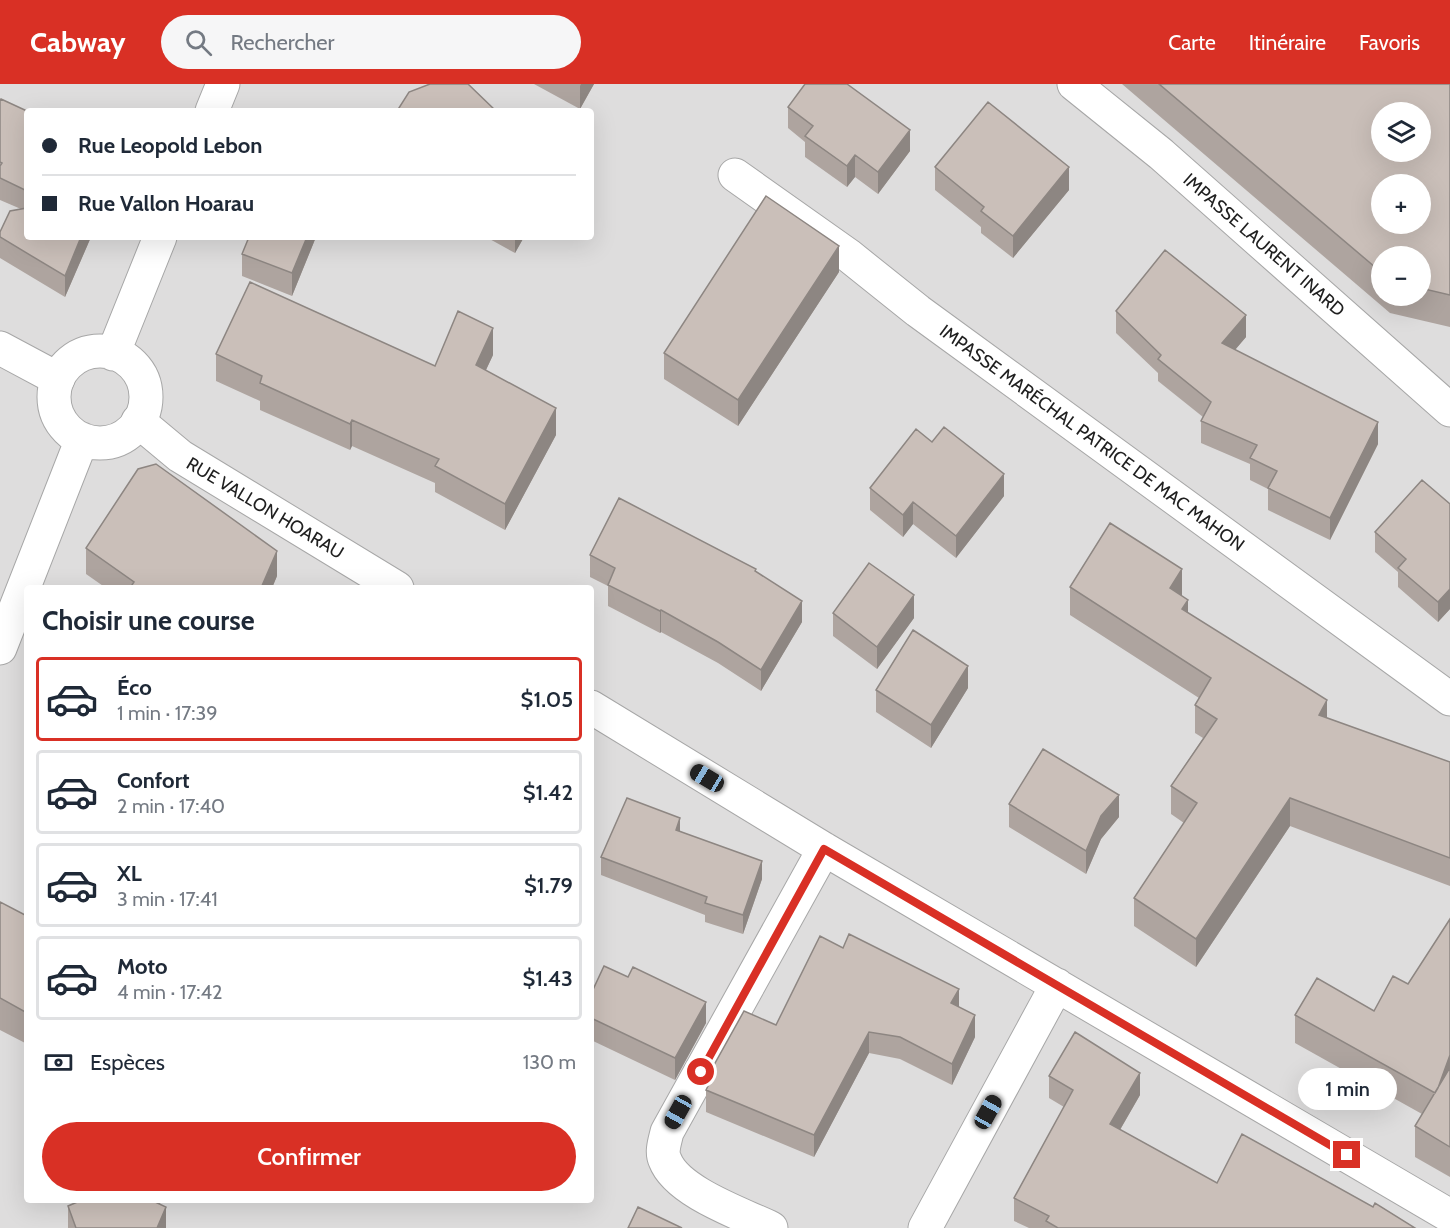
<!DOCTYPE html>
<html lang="fr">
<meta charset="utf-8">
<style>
body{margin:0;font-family:Cabin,sans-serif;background:#f6f6f7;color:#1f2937;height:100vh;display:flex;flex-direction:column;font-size:22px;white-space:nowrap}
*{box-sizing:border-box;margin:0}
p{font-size:20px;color:#747a83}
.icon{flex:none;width:33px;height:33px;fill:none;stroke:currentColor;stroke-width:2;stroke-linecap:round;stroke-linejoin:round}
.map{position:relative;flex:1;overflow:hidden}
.panel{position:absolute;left:24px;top:501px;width:570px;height:618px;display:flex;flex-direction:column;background:#fff;border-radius:6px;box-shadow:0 6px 24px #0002}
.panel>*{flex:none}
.guide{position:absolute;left:24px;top:24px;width:570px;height:132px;border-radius:6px;box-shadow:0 6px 24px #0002;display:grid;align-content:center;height:132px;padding:0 18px;background:#fff}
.tools{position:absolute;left:1371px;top:18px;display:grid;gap:12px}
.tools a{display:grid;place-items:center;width:60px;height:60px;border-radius:50%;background:#fff;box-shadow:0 6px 24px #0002;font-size:30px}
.end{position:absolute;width:27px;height:27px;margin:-14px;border:8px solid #d93025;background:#fff;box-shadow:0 0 0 3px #fff}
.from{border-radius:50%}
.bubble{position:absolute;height:42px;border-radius:21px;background:#fff;box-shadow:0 6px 24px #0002;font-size:20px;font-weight:600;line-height:42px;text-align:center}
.car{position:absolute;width:18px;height:36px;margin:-18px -9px;border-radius:8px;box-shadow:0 0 4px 2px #0007;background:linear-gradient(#222 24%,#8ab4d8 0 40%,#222 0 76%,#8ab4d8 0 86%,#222 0)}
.guide b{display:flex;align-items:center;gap:21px;height:57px;font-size:22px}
.guide b+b{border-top:2px solid #e0e1e3}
.guide i{width:15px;height:15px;background:#1f2937}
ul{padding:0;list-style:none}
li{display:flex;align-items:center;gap:18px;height:84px;margin:0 12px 9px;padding:0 6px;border:3px solid #e0e1e3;border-radius:6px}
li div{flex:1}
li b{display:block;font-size:22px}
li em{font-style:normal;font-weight:600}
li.current{border-color:#d93025}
li>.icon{width:54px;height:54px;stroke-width:1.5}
h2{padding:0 18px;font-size:27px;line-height:72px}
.pay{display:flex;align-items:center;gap:15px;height:66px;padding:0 18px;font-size:22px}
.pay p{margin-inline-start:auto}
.primary-button{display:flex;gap:12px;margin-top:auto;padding:12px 18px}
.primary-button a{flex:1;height:69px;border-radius:36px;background:#d93025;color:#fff;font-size:24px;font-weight:600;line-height:69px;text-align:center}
header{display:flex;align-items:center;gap:36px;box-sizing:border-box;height:84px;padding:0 30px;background:#d93025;color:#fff}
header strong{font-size:28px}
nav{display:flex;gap:33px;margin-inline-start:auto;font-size:21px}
.search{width:420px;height:54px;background:#f6f6f7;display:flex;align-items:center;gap:15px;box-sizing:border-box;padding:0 21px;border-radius:33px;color:#747a83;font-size:22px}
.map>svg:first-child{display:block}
</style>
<header>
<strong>Cabway</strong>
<div class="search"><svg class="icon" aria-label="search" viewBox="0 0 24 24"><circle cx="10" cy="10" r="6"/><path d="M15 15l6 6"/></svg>Rechercher</div>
<nav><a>Carte</a><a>Itinéraire</a><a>Favoris</a></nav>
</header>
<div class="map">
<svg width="1450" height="1144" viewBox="0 0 1450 1144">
<rect width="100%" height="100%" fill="#f1ede6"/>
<path fill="#dedddd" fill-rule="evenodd" d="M0,0H1450V1144H0ZM27,27H591V153H27ZM1382,28H1420V68H1382ZM1382,100H1420V140H1382ZM1382,172H1420V212H1382ZM27,504H591V1116H27Z"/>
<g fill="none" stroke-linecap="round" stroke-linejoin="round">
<g stroke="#a7a7a7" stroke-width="35">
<path id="minor" d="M1074,0L1161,70L1450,326
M735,91L848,171L918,227L1450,615
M0,264L58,295
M138,337L180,372L397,504
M591,623L824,765L1450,1132
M771,1144C742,1130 677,1108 665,1076C661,1068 665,1057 667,1048L824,765
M925,1144L1057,901"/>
</g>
<g stroke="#a7a7a7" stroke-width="35">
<path id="tertiary" d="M212,27L223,0
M54 313a46 46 0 1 1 92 0a46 46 0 1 1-92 0Z
M113,270L160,153
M0,564L82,355"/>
</g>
<use href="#minor" stroke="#fff" stroke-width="33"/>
<use href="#tertiary" stroke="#fff" stroke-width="33"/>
</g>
<path fill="#aea49f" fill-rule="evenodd" d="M534,0H594L580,25Z
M1122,0H1450V243L1390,229ZM1382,172H1420V212H1382Z
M0,17L27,27V153H91L65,213L0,174V148L21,125L0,116Z
M788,23L910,67L878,110L855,93L847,103L805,73V58L788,44Z
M935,83L1069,106L1013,174L981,149V143L935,106Z
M316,153L292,212L242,192V170Z
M486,153H524L515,169Z
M839,188L738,342L664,295V269Z
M1116,227L1246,253L1235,266L1378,360L1330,456L1268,426V405L1250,396V380L1201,359V337L1203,333L1158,297V289L1116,249Z
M216,270L435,282L493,271L486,286L556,351L505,446L435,408V399L352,362L350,366L260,326V317L216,297Z
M932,358L1004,412L956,474L913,440L903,453L870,426V404Z
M1450,420V525L1438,538L1398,503V488L1375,468V448Z
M86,464L277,492L272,504H106L86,490Z
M590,471L756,488L802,538L761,607L718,579L661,548L660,549L608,522V502L590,493Z
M1070,503L1182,512L1188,529L1327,634L1450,678V802L1290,742L1196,883L1134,842V814L1184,739L1171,730V702L1203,654L1195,649V621L1199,614L1070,531Z
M833,529L914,534L877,585L833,552Z
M968,604L931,664L876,628V606Z
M1009,720L1119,733L1101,755L1086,790L1009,743Z
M680,747L762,795L743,850L705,838V831L601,791V773Z
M0,818L27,832V960L0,946Z
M1450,835V1093L1415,1073V1042L1422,1030L1295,959V931L1374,927L1408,900Z
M591,910L706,939L675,996L591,956Z
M959,923L975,953L952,1001L900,975L869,969L814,1073L706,1028V1006L709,1001V990L776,941Z
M1049,992L1140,1011L1120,1046L1217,1099L1373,1123L1415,1144H1029L1014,1137V1114L1064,1023L1049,1014Z
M82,1116H161L160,1120L166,1144H68V1122Z"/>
<path fill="#8d8682" d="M581,0H594L580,25V2Z
M910,46V67L878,110V88Z
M855,71V93L847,103V82Z
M1069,83V106L1013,174V152Z
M81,153H91L65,213V192Z
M307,153H316L292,212V189Z
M515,153H524L515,169Z
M839,162V188L738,342V316Z
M1246,231V253L1222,281V259Z
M493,244V271L476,307V281Z
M556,324V351L505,446V420Z
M352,336V362L350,366V340Z
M1378,338V360L1330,456V434Z
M1004,390V412L956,474V452Z
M913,418V440L903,453V431Z
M277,467V492L272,504H261Z
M1182,485V513L1170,504Z
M1450,505V525L1438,538V518Z
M914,511V534L877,585V563Z
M1188,516V544L1182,525Z
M802,517V538L761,607V586Z
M661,526V548L660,549V527Z
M968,582V604L931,664V641Z
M1327,616V644L1319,631Z
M1119,711V733L1101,755L1086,790V767L1101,732Z
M1290,714V742L1196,883V855Z
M680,734V753L676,746Z
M762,777V795L743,850V831Z
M959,905V926L951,919Z
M706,918V939L675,996V974Z
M975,931V953L952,1001V980Z
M869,948V969L814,1073V1051Z
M1450,971V999L1436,1010Z
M1140,989V1011L1110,1063V1040Z
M151,1116H161L151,1144Z
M166,1123V1144H157Z"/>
<path fill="#cabfb9" stroke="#8d8682" stroke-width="1.5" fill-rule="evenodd" d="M430,0H468L496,27H397L409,8Z
M805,0H847L910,46L878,88L855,71L847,82L805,52L813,42L788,23Z
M1159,0H1450V211L1420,204V172H1382V189ZM1382,28H1420V68H1382ZM1382,100H1420V140H1382Z
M1,15L27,27V107L0,94V82L2,79L0,78V17Z
M988,18L1069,83L1013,152L981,127L984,123L935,83Z
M766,112L839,162L738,316L664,269Z
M27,124V153H81L65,192L0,153V148L10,127Z
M249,153H307L292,189L242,170Z
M1165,166L1246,231L1222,259L1378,338L1330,434L1268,404L1277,387L1250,374L1257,361L1201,337L1211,318L1158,275L1161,271L1116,227Z
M250,198L435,282L458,227L493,244L476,281L556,324L505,420L435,382L439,375L352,336L350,340L260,299L262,292L216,270Z
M944,343L1004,390L956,452L913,418L903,431L870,404L916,345L932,358Z
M156,380L277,467L261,504H130L134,498L86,464L138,385Z
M1422,396L1450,420V505L1438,518L1398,484L1406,475L1375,448Z
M619,414L756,485L755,487L802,517L761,586L718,558L661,526L660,527L608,501L615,484L590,471Z
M1110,439L1182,485L1170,504L1188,516L1182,525L1327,616L1319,631L1450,678V774L1290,714L1196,855L1134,814L1197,719L1171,702L1217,635L1195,621L1211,594L1070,503Z
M869,479L914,511L877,563L833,529Z
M913,546L968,582L931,641L876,606Z
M1043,665L1119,711L1101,732L1086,767L1009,720Z
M627,714L680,734L676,746L762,777L743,831L705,819L707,813L601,773Z
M0,818L27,832V929L0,914Z
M1450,835V971L1438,1004L1435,1009L1295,931L1317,894L1374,927L1393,892L1408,900Z
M849,850L959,905L951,919L975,931L952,980L900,953L869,948L814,1051L706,1006L713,992L709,990L744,927L776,941L820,852L843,864Z
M604,882L628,893L633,883L706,918L675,974L591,934V910Z
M1075,948L1140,989L1110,1040L1217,1099L1242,1050L1373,1123L1375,1119L1415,1144H1058L1046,1137L1049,1132L1014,1114L1073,1006L1049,992Z
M1449,985H1450V1063L1415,1042Z
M82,1116H151L166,1123L157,1144H76L68,1122Z
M638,1123L682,1144H628Z"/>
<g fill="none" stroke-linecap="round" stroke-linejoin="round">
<path stroke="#d93025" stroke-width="8" d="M701,988L824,765L1347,1071"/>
</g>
<g text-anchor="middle" stroke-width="4.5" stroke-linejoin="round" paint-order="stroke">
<g font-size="18" fill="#202020" stroke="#fff">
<text transform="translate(1264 161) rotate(41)" y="6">IMPASSE LAURENT INARD</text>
<text transform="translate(1092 354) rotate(36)" y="6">IMPASSE MARÉCHAL PATRICE DE MAC MAHON</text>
<text transform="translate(265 424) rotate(31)" y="6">RUE VALLON HOARAU</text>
</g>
</g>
</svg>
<div class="tools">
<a><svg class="icon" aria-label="layers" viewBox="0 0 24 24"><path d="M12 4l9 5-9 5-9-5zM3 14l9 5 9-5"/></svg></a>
<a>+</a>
<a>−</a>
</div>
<i class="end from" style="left:701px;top:988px"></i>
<i class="end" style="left:1347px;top:1071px"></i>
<div class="bubble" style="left:1298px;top:984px;width:99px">1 min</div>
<i class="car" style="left:707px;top:694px;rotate:301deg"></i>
<i class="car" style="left:678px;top:1028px;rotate:209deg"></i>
<i class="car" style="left:988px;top:1028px;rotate:29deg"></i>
<div class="guide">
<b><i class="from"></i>Rue Leopold Lebon</b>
<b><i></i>Rue Vallon Hoarau</b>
</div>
<section class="panel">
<h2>Choisir une course</h2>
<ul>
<li class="current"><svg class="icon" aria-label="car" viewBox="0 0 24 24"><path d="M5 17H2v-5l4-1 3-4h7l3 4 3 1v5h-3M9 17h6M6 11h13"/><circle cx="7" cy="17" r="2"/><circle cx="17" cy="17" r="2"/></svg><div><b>Éco</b><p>1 min · 17:39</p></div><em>$1.05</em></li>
<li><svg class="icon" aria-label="car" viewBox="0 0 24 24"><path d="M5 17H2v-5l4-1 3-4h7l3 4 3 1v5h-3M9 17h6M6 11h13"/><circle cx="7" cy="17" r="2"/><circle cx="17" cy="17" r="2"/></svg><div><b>Confort</b><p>2 min · 17:40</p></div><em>$1.42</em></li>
<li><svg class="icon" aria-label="car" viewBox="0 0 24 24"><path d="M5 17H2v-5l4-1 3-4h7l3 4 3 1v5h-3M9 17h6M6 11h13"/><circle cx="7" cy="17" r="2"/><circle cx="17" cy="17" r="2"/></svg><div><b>XL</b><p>3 min · 17:41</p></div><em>$1.79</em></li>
<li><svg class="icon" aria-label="car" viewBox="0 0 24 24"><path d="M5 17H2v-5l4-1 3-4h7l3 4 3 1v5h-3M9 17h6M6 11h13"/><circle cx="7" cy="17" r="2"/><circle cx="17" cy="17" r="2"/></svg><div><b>Moto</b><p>4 min · 17:42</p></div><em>$1.43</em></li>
</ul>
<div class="pay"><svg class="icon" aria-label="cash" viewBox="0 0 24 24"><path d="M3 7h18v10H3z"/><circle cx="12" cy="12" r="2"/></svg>Espèces<p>130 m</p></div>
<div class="primary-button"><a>Confirmer</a></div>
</section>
</div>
